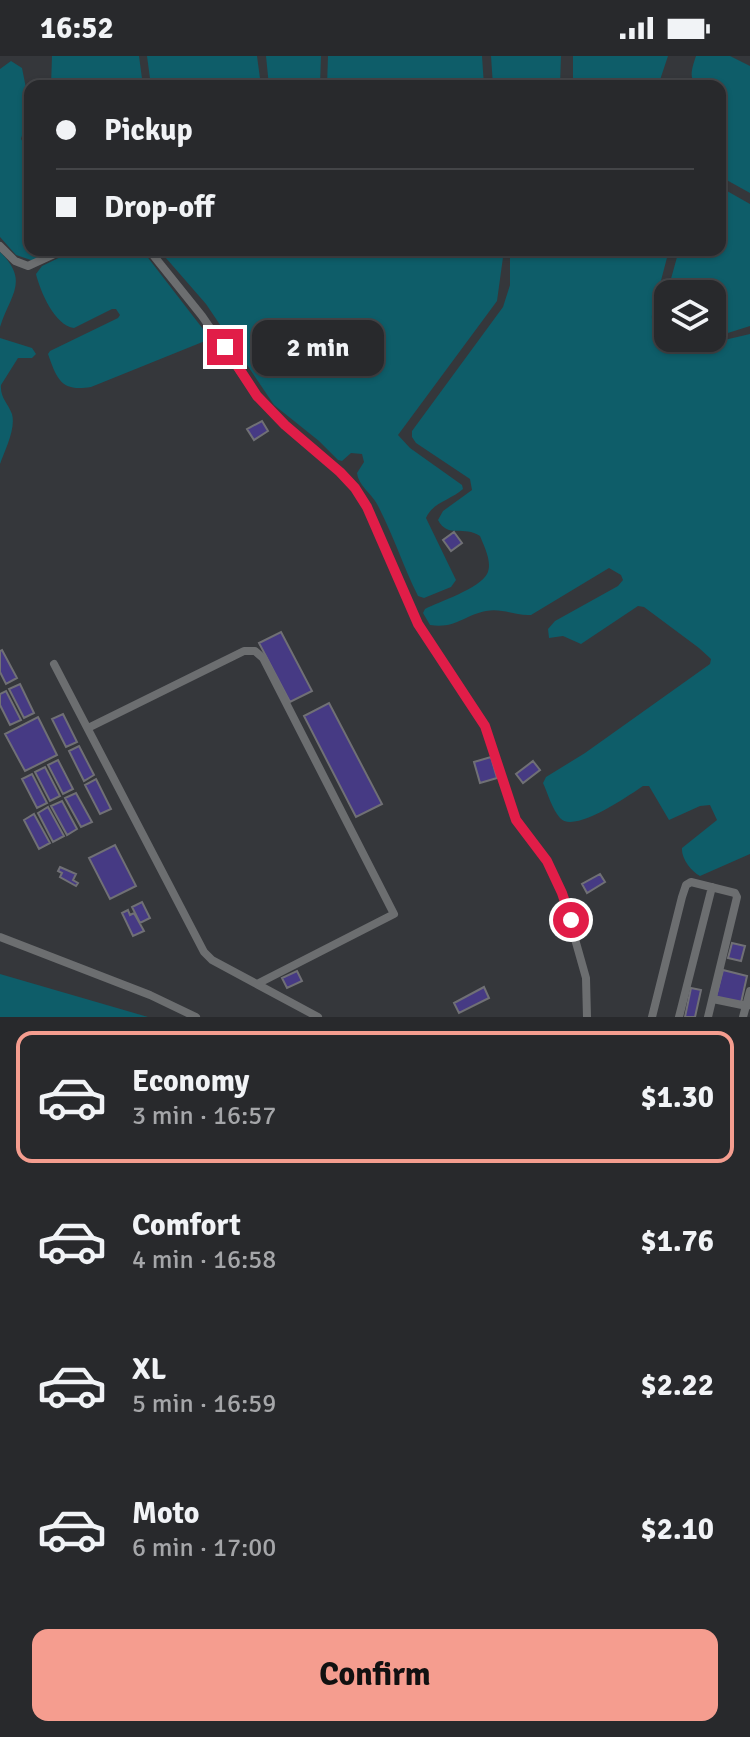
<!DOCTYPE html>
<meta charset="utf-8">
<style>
body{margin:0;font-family:Signika,sans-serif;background:#343538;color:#f1f3f6;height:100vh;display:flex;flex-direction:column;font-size:30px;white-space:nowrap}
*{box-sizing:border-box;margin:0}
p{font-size:26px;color:#a5a6a9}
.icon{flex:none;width:44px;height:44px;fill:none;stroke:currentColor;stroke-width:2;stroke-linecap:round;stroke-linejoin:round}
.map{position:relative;height:961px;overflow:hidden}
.sheet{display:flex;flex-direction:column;background:#28292c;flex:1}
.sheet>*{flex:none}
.guide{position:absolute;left:24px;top:24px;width:702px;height:176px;border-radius:16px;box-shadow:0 2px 6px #0004,0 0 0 2px #444548;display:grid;align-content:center;height:176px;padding:0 32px;background:#28292c}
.fabs{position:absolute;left:654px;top:224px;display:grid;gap:16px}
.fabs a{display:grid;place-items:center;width:72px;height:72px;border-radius:16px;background:#28292c;box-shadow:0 2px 6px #0004,0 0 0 2px #444548;font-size:40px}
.end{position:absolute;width:36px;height:36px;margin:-18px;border:10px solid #e11d48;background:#fff;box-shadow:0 0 0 4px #fff}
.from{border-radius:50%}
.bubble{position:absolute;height:56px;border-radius:16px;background:#28292c;box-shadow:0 2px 6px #0004,0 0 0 2px #444548;font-size:26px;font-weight:800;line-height:56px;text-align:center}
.guide b{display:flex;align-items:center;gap:28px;height:76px;font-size:30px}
.guide b+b{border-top:2px solid #444548}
.guide i{width:20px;height:20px;background:#f1f3f6}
ul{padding:14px 0 0;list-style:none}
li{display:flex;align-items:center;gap:24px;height:132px;margin:0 16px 12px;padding:0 16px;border:4px solid transparent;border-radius:16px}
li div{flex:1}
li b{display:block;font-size:30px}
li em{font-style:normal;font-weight:800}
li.active{border-color:#f59d8f}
li>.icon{width:72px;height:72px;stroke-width:1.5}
.cta{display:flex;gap:16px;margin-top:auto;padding:16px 32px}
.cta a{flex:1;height:92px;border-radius:16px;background:#f59d8f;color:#111;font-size:32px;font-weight:800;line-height:92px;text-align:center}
.status{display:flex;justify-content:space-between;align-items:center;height:56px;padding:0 40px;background:#28292c;direction:ltr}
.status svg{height:22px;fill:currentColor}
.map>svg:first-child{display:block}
</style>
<div class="status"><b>16:52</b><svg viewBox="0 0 49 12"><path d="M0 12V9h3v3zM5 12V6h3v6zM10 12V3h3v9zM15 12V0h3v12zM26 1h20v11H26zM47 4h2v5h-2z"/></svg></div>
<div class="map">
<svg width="750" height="961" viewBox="0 0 750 961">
<rect width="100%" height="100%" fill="#35373b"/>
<path fill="#0e5d69" d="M52,0H139L143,30H51Z
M147,0H257L261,30H151Z
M266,0H321L320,30H269Z
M328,0H482L484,30H327Z
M491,0H561L560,30H493Z
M573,0H668L658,30H573Z
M696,0H730L750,10V137L723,122L726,112L720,106V30C693,30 686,28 696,0Z
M11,5L22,12L30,52L21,83L30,97V194H53L34,205L16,199L0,181V13Z
M720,131L750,148V270L712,282V238H668V268L662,255L679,194H720Z
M75,194H142L203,273L205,285L91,331C62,336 57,324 48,298L50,295L118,262L120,259L116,253H112L74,272C55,270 40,235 36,218L42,210Z
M159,194H504L497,245L398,379L410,392L462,429L463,433C451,444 433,446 426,462L456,524L451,531L424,542L418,540C403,510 393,478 377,448C371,437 358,429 357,417L364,406L362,398L351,397L342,405L338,404L319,385L274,349L206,248Z
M510,194H669L652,259C651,272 657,274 668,279V282L703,289L750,278V798L700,820C691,815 681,802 682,792L717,764L710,749L700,750L669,764L649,730H643C628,740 574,778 560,762C552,753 548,738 543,727L546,721L585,697L710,608L711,603L699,592L644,551L638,550L581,588L563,580L549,582L548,573L555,565L618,530L623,524L621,519L609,512L531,559C515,560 503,552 486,555C464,559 456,573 430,569L423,557L425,553C439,546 480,532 487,518C493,507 484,490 480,480C464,469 448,483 438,464L443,455L472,434L470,423L416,387L412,381V375L503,251L510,229Z
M0,196C30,225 10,239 0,271Z
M0,282L32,292L36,298L32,302H18L1,329C0,342 8,347 12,358C16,373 5,394 0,408Z
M0,918L148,961H0Z"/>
<path fill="#463a84" stroke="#707075" stroke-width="2" d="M262,365L268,375L254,384L247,373Z
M454,476L462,487L451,495L443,484Z
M281,576L312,635L290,646L259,587Z
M2,594L17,622L6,628L0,616V595Z
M20,628L34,657L24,662L9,633Z
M6,635L21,664L10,669L0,649V638Z
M329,647L382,748L356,761L304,660Z
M63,658L77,686L66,691L52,663Z
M38,661L57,699L25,715L5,678Z
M79,690L94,719L84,725L69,695Z
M491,701L497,722L480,727L474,706Z
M58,704L73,733L63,738L48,709Z
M533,705L540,714L523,727L516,718Z
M45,711L60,740L50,745L35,716Z
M32,718L47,747L37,752L22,723Z
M96,723L111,753L100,758L85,729Z
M76,737L92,766L81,771L65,742Z
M62,745L77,773L67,779L51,750Z
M48,751L64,780L53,786L38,757Z
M34,758L50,787L39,793L24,764Z
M115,789L136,830L110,843L89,802Z
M60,811L76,818L73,824L78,827L76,830L60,821L62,817L58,815Z
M600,818L605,826L587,837L582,828Z
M142,846L150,862L140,867L132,851Z
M128,854L130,859L134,857L144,875L133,880L122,857Z
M732,887L745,890L741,905L728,902Z
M723,914L747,920L741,947L716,941Z
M297,915L302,925L287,932L282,922Z
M484,931L489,942L459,957L454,947Z
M691,932L701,934L695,961H685Z"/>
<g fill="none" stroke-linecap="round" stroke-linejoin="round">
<path stroke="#6c6e70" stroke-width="8" d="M0,190L15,205L28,210L63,194
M149,194L202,260L257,340L285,369L340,416L355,432L367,451L418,568L485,670L516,764L547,805L562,837L586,922L587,961
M54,608L204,896L212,904L318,961
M88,672L244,595H255L263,602L394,858L257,928
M0,881L150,939L196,961
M713,943L747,950
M652,961L682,841L686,829L691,826L735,837L737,841L708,961
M679,961L712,831
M743,961L750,935"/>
</g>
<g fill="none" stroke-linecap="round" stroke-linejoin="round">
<path stroke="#e11d48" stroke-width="10" d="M225,291L257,340L285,369L340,416L355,432L367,451L418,568L485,670L516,764L547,805L562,837L571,864"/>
</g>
</svg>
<div class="fabs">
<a><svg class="icon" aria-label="layers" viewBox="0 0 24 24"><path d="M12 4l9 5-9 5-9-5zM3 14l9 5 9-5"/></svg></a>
</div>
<i class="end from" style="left:571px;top:864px"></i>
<i class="end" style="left:225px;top:291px"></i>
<div class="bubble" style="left:252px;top:264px;width:132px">2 min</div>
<div class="guide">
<b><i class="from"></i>Pickup</b>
<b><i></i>Drop-off</b>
</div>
</div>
<section class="sheet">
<ul>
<li class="active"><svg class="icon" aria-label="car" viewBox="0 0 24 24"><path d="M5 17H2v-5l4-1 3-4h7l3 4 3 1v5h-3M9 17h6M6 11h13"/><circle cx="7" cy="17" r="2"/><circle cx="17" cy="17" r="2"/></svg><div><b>Economy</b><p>3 min · 16:57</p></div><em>$1.30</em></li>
<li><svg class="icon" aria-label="car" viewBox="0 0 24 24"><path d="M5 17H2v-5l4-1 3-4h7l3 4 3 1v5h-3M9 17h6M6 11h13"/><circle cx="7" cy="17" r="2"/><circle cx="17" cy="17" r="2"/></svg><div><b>Comfort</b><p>4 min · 16:58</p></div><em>$1.76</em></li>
<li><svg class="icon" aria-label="car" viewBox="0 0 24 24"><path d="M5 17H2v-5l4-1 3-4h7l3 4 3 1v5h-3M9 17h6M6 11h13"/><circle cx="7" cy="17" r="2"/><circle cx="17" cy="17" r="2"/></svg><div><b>XL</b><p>5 min · 16:59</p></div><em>$2.22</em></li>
<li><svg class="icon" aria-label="car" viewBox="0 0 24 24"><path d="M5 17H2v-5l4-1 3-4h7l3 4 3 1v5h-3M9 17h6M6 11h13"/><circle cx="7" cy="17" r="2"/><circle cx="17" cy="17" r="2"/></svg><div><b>Moto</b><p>6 min · 17:00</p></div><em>$2.10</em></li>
</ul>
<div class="cta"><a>Confirm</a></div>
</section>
